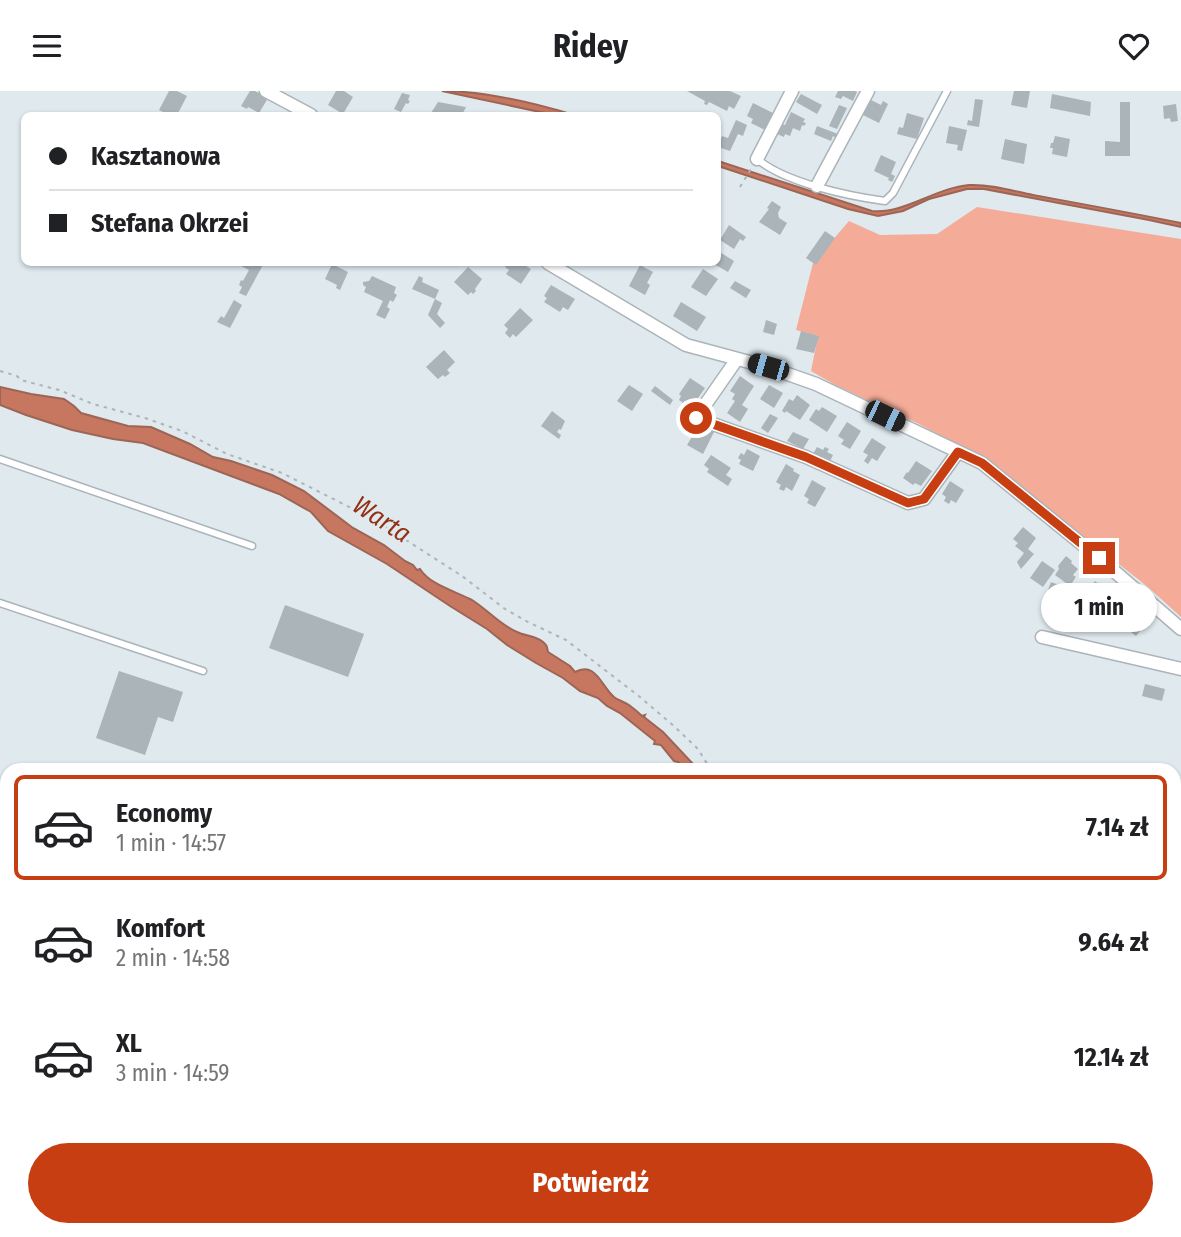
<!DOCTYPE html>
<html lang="pl">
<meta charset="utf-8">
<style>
body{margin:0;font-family:"Fira Sans Condensed",sans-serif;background:#f2f2f2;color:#202124;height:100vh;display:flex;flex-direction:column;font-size:26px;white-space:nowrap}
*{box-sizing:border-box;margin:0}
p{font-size:23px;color:#757577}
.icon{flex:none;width:38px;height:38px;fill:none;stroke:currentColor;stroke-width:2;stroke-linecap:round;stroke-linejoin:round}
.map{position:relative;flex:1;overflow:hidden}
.details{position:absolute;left:0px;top:672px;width:1181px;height:474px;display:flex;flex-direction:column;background:#fff;border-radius:21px 21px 0 0;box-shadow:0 2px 5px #0004}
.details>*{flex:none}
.top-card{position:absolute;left:21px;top:21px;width:700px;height:154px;border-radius:10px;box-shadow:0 2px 5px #0004;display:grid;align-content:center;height:154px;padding:0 28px;background:#fff}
.end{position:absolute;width:32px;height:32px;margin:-16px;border:9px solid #c63e11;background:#fff;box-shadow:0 0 0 4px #fff}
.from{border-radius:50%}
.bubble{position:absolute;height:49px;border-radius:24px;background:#fff;box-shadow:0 2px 5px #0004;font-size:23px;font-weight:700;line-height:49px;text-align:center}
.car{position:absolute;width:21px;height:42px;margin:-21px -10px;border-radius:9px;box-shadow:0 0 5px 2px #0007;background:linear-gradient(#222 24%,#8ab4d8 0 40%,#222 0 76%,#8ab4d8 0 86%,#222 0)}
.top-card b{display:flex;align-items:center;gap:24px;height:66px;font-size:26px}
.top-card b+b{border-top:2px solid #e0e0e0}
.top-card i{width:18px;height:18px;background:#202124}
ul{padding:12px 0 0;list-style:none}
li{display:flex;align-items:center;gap:21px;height:105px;margin:0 14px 10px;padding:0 14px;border:4px solid transparent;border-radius:10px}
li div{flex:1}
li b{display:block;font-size:26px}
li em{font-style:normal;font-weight:700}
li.on{border-color:#c63e11}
li>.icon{width:63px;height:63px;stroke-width:1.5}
.action{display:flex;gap:14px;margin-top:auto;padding:14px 28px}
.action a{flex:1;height:80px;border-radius:42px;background:#c63e11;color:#fff;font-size:28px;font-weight:700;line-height:80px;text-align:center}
header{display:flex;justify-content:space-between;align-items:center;height:91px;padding:0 28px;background:#fff;font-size:32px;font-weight:700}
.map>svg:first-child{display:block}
</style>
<header><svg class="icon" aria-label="menu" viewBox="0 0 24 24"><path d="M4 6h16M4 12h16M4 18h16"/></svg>Ridey<svg class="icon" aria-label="heart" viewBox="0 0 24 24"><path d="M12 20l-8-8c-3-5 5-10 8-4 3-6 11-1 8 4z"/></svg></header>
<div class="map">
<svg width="1181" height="1146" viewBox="0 0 1181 1146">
<rect width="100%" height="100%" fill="#dfe9ee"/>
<path fill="#f4ac98" d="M977,116L1181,148V526L1148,496L986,369L919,333L837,295L811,280L818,245L796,239L813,172L849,130L880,144L937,143Z
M467,1139H642L626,1146H475Z"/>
<path fill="#c77760" stroke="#9c6556" stroke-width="2" d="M442,0C484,0 534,12 574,24H554Z
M718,70L872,120C905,123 935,97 969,94C990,93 1013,100 1033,104C1082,113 1132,122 1181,132V136L1149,129L984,98H967L929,108L903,120L878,125L848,118L718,75Z
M0,296L31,303L64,308L74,315L81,322L128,335L151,336L190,353L213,366L231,370L272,384L304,400L353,437L384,454L405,470L413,474L417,479L420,478C430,494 455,500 472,509C488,519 500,534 517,541C525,545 537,545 543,551C547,554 547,556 548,561L570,575L575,581C596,570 601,595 614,606C618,609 624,611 629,614C633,617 638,621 642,625L645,624L644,626L663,641L694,674L696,679H684L678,671L674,670L661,654L654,653L655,650L620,622L607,615L598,607L580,600L563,587L536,572L507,554L487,538L450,515L387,473L328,440L311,421L279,403L143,352L113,348L72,339L26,324L0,314Z"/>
<path fill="#aab4b9" d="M169,0H177L187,5L177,24H166L167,23L159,19Z
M250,0H255L268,7L259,22L248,16L247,18L241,15Z
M336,0H344L353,6L343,23L328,14Z
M687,0H730L741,5L734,18L729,15L727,20L709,11L707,14L704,13L705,10Z
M838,0H855L857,1L853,10L843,5L841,8L835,6Z
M1014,0H1030L1027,17L1011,14Z
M402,2L410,4L408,9L410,10L408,13L406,12L401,21L394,18Z
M801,3L822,14L817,23L796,11Z
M1052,3L1091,11L1090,25L1050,17Z
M869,8L881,14L883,10L888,13L879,32L861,23Z
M975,8L983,9L979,36L967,34L968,29L972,30Z
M438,11L466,16L462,24H442L431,22Z
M1120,11H1130V65H1105V50L1120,51Z
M753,12L773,22L765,39L751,32L753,28L747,25Z
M1176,13L1178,30L1171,31L1170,27L1164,28L1163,15Z
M839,14L847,17L837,38L829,35Z
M791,21L805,28L803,31L806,32L804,35L802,34L800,40L793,37L790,45L785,43L784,46L777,43L781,33L785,34Z
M907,22L924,27L917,48L897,43L899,36L903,37Z
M736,29L747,34L743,45L738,43L730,60L718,56L722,45L728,47Z
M817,35L838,43L836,47L833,45L831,50L814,43Z
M949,35L967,39L962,60L957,59L958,54L946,52Z
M1055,45L1070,48L1067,66L1052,63L1053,57H1050L1051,52H1053Z
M1005,48L1027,53L1024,73L1001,68Z
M881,64L896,71L891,83L895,85L892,91L888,89L889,87L874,80Z
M772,110L781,116L778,122L779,127L787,132L780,144L759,131L769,118L767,117Z
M729,134L746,146L743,150L740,148L734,158L720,149Z
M825,140L835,147L816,174L806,167Z
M718,160L734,170L728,181L712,172H718Z
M243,172H264L246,205L239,202L242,196L239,194L241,189L243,190L249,179L241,175Z
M508,172L512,175L514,172H521L531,178L521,193L506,183L509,179L505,176Z
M332,173L348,181L340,199L336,197L337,194L325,188Z
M640,174L653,181L647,192L650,194L645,204L629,195Z
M468,176L482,188L475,198L476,200L473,203L471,201L468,204L454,191Z
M703,178L718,188L706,205L691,196Z
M372,185L396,196L394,202L397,204L393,211L390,209L387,216L390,218L385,228L376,224L383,210L364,201L366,196L363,194V191L369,190Z
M419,185L423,187L422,191L439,199L435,208L412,198Z
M735,190L751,199L746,207L730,197Z
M551,194L575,208L568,219L563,216L560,221L544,211L547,207L544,205Z
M435,208L442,212L437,223L445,232L440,237L428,224Z
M234,209L242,214L230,237L217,231L221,225L224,227Z
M681,211L706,226L697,240L673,225Z
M520,217L533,229L516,246L513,243L510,247L505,242L508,238L504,234Z
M766,229L777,233L774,244L763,241Z
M801,240L819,245L814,262L796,258Z
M444,259L455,271L447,279L450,282L445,286L443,284L438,288L426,276Z
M740,285L754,295L742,314L748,318L740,331L727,322L735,310L732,308L735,303L730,300Z
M690,287L705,297L694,313L689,310L686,314L679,309L681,305L679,303Z
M629,294L643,303L632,320L617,310Z
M769,294L783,302L774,317L760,308Z
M655,295L673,309L670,314L651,300Z
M797,304L810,314L800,329L786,320L785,322L782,320L789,308L793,310Z
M822,316L837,325L827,341L809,329L816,318L819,320Z
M552,320L565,330L561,339L559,338L557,341L561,344L559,348L541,335Z
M770,323L778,327L768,342L761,337Z
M847,331L861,340L850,358L841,353L844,349L838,345Z
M702,335L714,341L703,363L687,354L696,339L699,341Z
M793,341L809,348L803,358L787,350Z
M872,347L886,356L877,370L872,367L868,373L864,370L868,364L863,361Z
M817,356L823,359L825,356L829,358L827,361L833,364L830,370L813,363Z
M747,358L760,365L753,380L739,373L741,369L738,367L741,362L744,364Z
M711,364L731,377L726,384L732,388L728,395L707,381L709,378L704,374Z
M916,370L932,380L921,395L915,392L913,394L903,387L907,381L908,382Z
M786,373L794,378L793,380L800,384L792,400L786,396L784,400L779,398L781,394L776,391Z
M812,389L826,397L815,416L807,412L809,408L804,405Z
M950,390L964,399L956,412L951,409L949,413L944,410L946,406L942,403Z
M1023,436L1036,447L1028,458L1034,463L1021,478L1017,471L1024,462L1015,455L1018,452L1013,448Z
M1066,465L1072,470L1071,472L1078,478L1073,484L1076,486L1070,495L1055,484L1059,478L1058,475Z
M1042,470L1055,479L1043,496L1030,487Z
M1095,490L1108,500L1097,515L1084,504Z
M1051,491L1064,496L1060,504L1048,499Z
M285,514L364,543L348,586L269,557Z
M1135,520L1148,530L1136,545L1123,535L1126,531L1125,527L1127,525H1131Z
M119,580L183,601L173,631L158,626L145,664L96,647Z
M1145,593L1165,598L1162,610L1142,605Z"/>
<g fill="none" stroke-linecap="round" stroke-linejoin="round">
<g stroke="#abb4b9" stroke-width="9">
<path id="lane" d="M757,68C786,92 848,105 885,110L893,102L947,0
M0,368L252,455
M0,512L203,580"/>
</g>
<g stroke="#abb4b9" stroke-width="15">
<path id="street" d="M266,0L311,24
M757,68L792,0
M817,95L868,0
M548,172L686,254L768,276L816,293L982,372L1099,467L1181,538
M737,268L696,327L806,366L908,412L924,408L958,361
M1042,546L1181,578"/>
</g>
<path stroke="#acb5b9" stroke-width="2" stroke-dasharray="3.5 5" stroke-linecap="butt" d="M740,96L751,78
M0,280L17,285L21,289L59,299L93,313L145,327L182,340L227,363L282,382L375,429L462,485L505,518L528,531L566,549L640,606L675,636L698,658L711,679
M1174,835L1181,823
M0,931L7,936
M0,996L7,994
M344,1139L355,1146
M1078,1139L1081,1146"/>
<use href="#lane" stroke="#fff" stroke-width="6"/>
<use href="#street" stroke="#fff" stroke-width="12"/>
<path stroke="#5e6466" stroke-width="3.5" stroke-dasharray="14 7" stroke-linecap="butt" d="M0,899L7,903
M382,1139L394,1146"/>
</g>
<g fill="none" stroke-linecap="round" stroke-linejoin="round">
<path stroke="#c63e11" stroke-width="9" d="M696,327L806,366L908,412L924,408L958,361L982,372L1099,467"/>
</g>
<g text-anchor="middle" stroke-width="6" stroke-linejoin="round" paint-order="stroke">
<g font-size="26" font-style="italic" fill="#923114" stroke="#dfe9ee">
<text transform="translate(382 428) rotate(33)" y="9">Warta</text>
</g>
</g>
</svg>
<i class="end from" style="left:696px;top:327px"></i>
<i class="end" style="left:1099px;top:467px"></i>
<div class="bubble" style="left:1041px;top:492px;width:116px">1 min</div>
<i class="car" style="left:768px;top:276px;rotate:286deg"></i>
<i class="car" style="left:885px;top:325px;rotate:116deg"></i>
<div class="top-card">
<b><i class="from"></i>Kasztanowa</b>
<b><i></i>Stefana Okrzei</b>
</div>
<section class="details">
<ul>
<li class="on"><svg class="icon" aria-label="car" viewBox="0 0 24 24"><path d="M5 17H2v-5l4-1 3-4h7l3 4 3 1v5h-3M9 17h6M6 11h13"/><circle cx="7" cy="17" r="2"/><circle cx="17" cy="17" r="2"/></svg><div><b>Economy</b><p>1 min · 14:57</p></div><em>7.14 zł</em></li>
<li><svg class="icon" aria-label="car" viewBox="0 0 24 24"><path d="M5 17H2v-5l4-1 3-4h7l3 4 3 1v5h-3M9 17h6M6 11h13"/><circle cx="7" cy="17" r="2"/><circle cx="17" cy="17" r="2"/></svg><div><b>Komfort</b><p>2 min · 14:58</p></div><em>9.64 zł</em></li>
<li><svg class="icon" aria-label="car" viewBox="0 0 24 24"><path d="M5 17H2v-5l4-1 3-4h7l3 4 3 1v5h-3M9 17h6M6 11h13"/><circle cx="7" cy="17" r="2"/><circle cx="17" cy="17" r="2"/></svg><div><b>XL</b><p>3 min · 14:59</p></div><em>12.14 zł</em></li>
</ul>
<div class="action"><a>Potwierdź</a></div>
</section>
</div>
